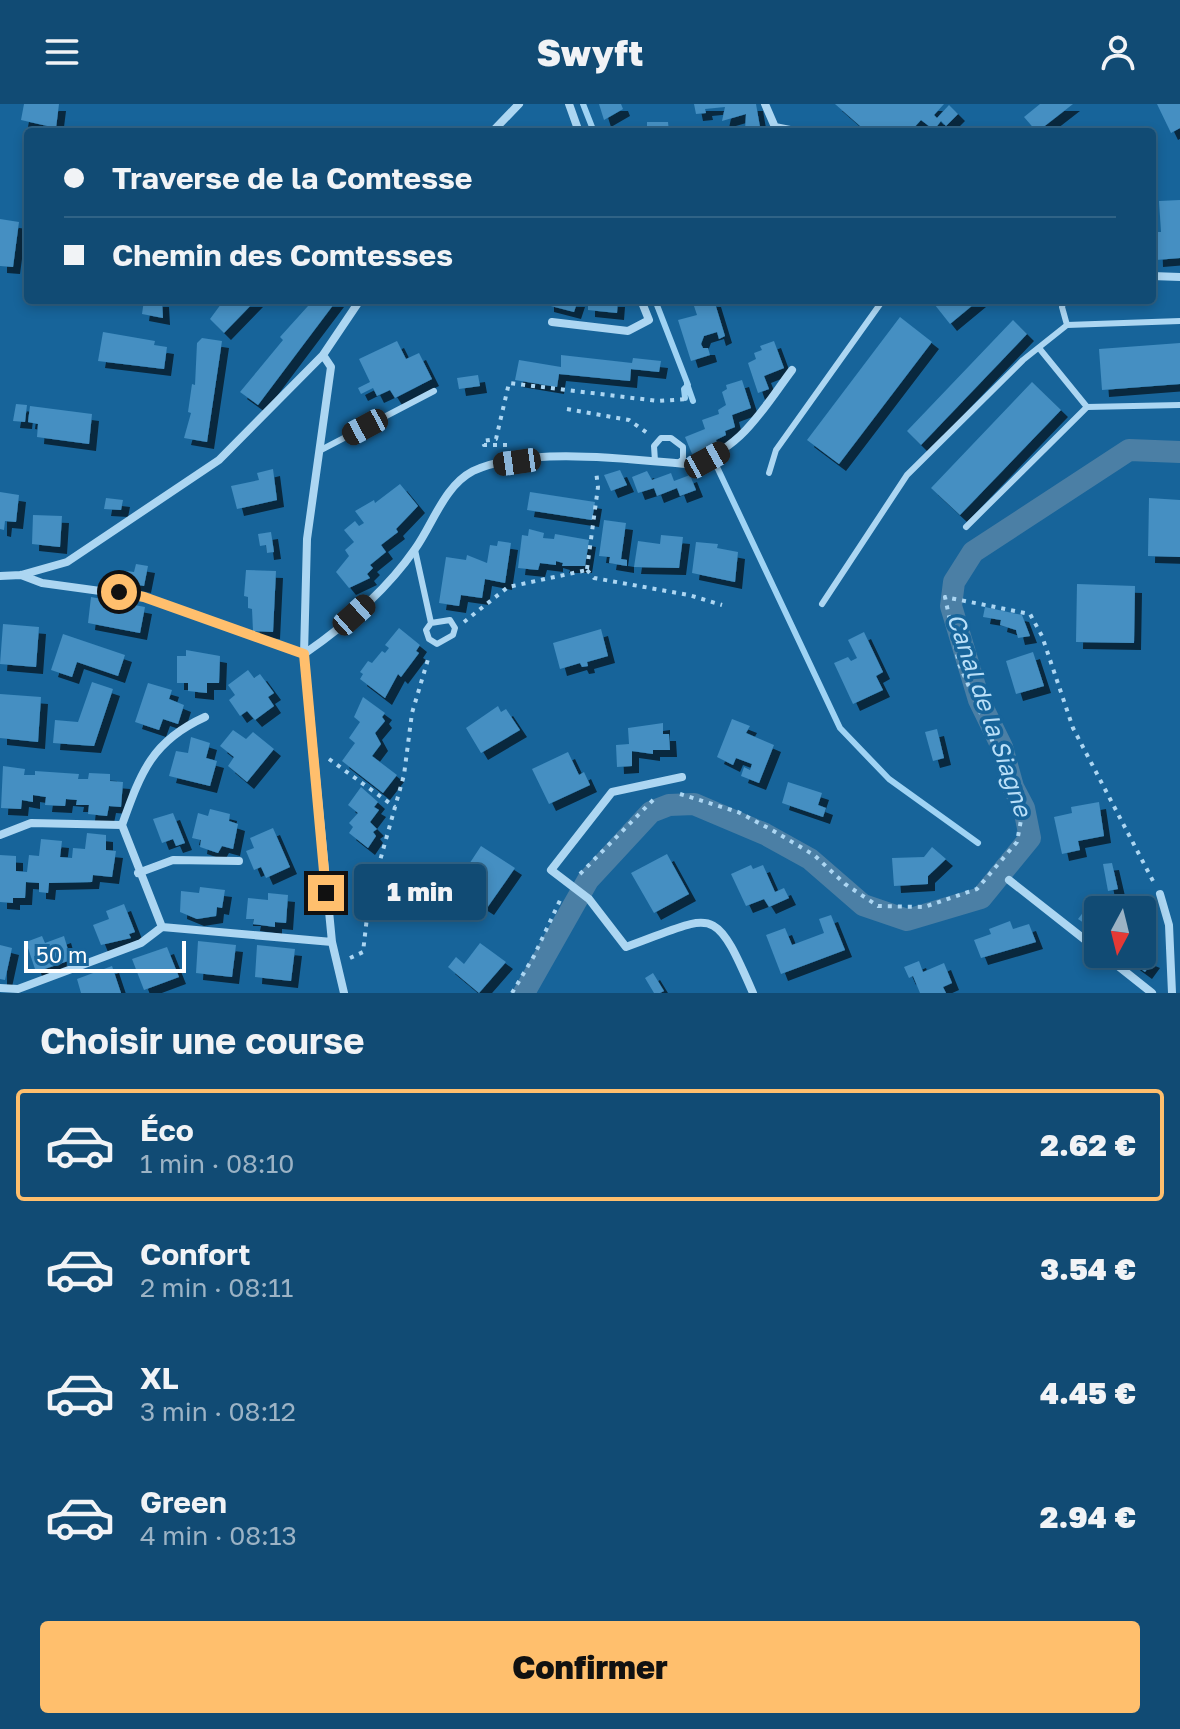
<!DOCTYPE html>
<html lang="fr">
<meta charset="utf-8">
<style>
body{margin:0;font-family:"Golos Text",sans-serif;background:#1a5279;color:#f1f3f6;height:100vh;display:flex;flex-direction:column;font-size:30px;white-space:nowrap}
*{box-sizing:border-box;margin:0}
p{font-size:26px;color:#9cb3c5}
.icon{flex:none;width:44px;height:44px;fill:none;stroke:currentColor;stroke-width:2;stroke-linecap:round;stroke-linejoin:round}
.map{position:relative;height:889px;overflow:hidden}
.panel{display:flex;flex-direction:column;background:#114b74;flex:1}
.panel>*{flex:none}
.banner{position:absolute;left:24px;top:24px;width:1132px;height:176px;border-radius:8px;box-shadow:0 4px 12px #0003,0 0 0 2px #306386;display:grid;align-content:center;height:176px;padding:0 40px;background:#114b74}
.needle{width:52px;rotate:187deg}
.fabs{position:absolute;left:1084px;top:792px;display:grid;gap:16px}
.fabs a{display:grid;place-items:center;width:72px;height:72px;border-radius:8px;background:#114b74;box-shadow:0 4px 12px #0003,0 0 0 2px #306386;font-size:40px}
.scale{position:absolute;left:24px;bottom:20px;width:162px;box-sizing:border-box;padding-left:8px;border:4px solid #fff;border-top:0;font-size:22px;line-height:28px;white-space:nowrap;color:#fff;-webkit-text-stroke:6px #17649a;paint-order:stroke}
.end{position:absolute;width:36px;height:36px;margin:-18px;border:10px solid #ffbf6d;background:#111;box-shadow:0 0 0 4px #111}
.from{border-radius:50%}
.bubble{position:absolute;height:56px;border-radius:8px;background:#114b74;box-shadow:0 4px 12px #0003,0 0 0 2px #306386;font-size:26px;font-weight:800;line-height:56px;text-align:center}
.car{position:absolute;width:24px;height:48px;margin:-24px -12px;border-radius:10px;box-shadow:0 0 6px 2px #0007;background:linear-gradient(#222 24%,#8ab4d8 0 40%,#222 0 76%,#8ab4d8 0 86%,#222 0)}
.banner b{display:flex;align-items:center;gap:28px;height:76px;font-size:30px}
.banner b+b{border-top:2px solid #306386}
.banner i{width:20px;height:20px;background:#f1f3f6}
ul{padding:0;list-style:none}
li{display:flex;align-items:center;gap:24px;height:112px;margin:0 16px 12px;padding:0 24px;border:4px solid transparent;border-radius:8px}
li div{flex:1}
li b{display:block;font-size:30px}
li em{font-style:normal;font-weight:800}
li.current{border-color:#ffbf6d}
li>.icon{width:72px;height:72px;stroke-width:1.5}
h2{padding:0 40px;font-size:36px;line-height:96px}
.button{display:flex;gap:16px;margin-top:auto;padding:16px 40px}
.button a{flex:1;height:92px;border-radius:8px;background:#ffbf6d;color:#111;font-size:32px;font-weight:800;line-height:92px;text-align:center}
header{display:flex;justify-content:space-between;align-items:center;height:104px;padding:0 40px;background:#114b74;font-size:36px;font-weight:800}
.map>svg:first-child{display:block}
</style>
<header><svg class="icon" aria-label="menu" viewBox="0 0 24 24"><path d="M4 6h16M4 12h16M4 18h16"/></svg>Swyft<svg class="icon" aria-label="person" viewBox="0 0 24 24"><circle cx="12" cy="8" r="4"/><path d="M4 21q1-7 8-7t8 7"/></svg></header>
<div class="map">
<svg width="1180" height="889" viewBox="0 0 1180 889">
<defs>
<filter id="shadow"><feDropShadow dx="7" dy="7" stdDeviation="0" flood-color="#0009"/></filter>
</defs>
<rect width="100%" height="100%" fill="#17649a"/>
<g fill="none" stroke-linecap="round" stroke-linejoin="round">
<path stroke="#9fd3f4" stroke-width="6" d="M583,0L594,28
M655,196L688,281L684,285L685,294
M687,280L693,297
M717,363L840,624L889,675L978,739"/>
<path stroke="#4b7fa5" stroke-width="22" d="M524,889L588,776L651,708L669,701L694,700L765,730L810,755L863,801L907,816L981,794L1030,734L1024,704L1013,683L1002,643L979,596L951,502L954,478L973,448L1129,346L1180,348"/>
</g>
<path fill="#448fc2" filter="url(#shadow)" d="M24,0H59L56,24L21,16Z
M599,0H621L623,5L604,16Z
M694,0H756L760,23L745,26L746,10L722,17L725,3L705,5L706,9L696,10Z
M835,0H944L934,11L937,14L949,1L958,10L946,22L941,17L934,26L921,16L910,28H867Z
M1040,0H1073L1037,28L1024,13Z
M1157,0H1180V24L1171,29Z
M647,18H668L669,28H647Z
M1180,96V154L1156,156L1155,128H1161L1159,97Z
M0,115L19,118L13,163L0,162Z
M144,196H162L163,214L142,210Z
M224,196H256L224,229L210,215Z
M309,196H337L258,301L240,288L283,236L280,233L308,202Z
M547,196H578L574,208L547,201Z
M588,196H618L617,209L588,206Z
M703,196H714L725,232L719,235L717,228L704,232L701,240L703,244H708L710,251L691,257L678,216L697,211L693,199Z
M931,196H979L950,220Z
M900,213L932,238L839,360L807,336Z
M1013,216L1027,230L921,341L907,327Z
M103,228L155,237L154,241L167,243L164,265L98,257Z
M202,234L222,237L207,338L184,334L191,309L188,308L192,280L195,281L197,239Z
M397,237L406,255L419,249L432,275L395,294L390,286L377,292L373,284L361,290L358,284L370,278L359,255Z
M774,237L784,264L764,272L769,285L758,289L748,259L756,255L754,249L762,246L760,242Z
M1180,239V280L1102,286L1099,245Z
M561,251L632,259L633,254L661,257L659,268L631,265L630,277L559,270L557,283L515,276L519,256L561,263Z
M478,271L480,282L459,285L457,274Z
M742,276L751,304L732,311L735,323L725,327L726,331L716,336L717,340L692,350L685,333L705,325L702,316L719,310L718,306L726,301L722,288L727,285L726,281Z
M1032,278L1061,306L960,411L931,384Z
M16,300L27,301L25,318L13,317Z
M30,302L92,310L89,340L37,333L38,320L28,318Z
M273,365L277,396L237,405L231,382L259,376L257,369Z
M620,366L627,381L611,387L604,371Z
M647,367L652,376L671,369L674,377L690,371L696,386L680,392L677,384L657,392L654,384L638,389L632,373Z
M400,380L418,402L396,425L398,428L381,441L386,448L370,461L373,464L367,470L370,474L349,484L336,468L349,452L345,446L354,438L344,426L355,417L359,422L364,419L355,407L374,396L375,399Z
M0,388L19,391L16,418L5,417L4,426L0,425Z
M530,388L595,398L592,416L527,406Z
M106,394L123,396L121,406L104,405Z
M1149,394L1180,396V453L1148,452Z
M33,411L62,412L60,443L32,440Z
M604,416L626,419L621,455L627,456V462L609,459L610,453L599,452Z
M529,425L544,429L543,434L554,435L555,430L589,436L585,462H562L563,459L556,457V461L540,459L538,466L518,464L522,431L528,432Z
M271,428L274,448L267,449L266,441L260,442L258,430Z
M661,431L683,433L679,464L634,463L638,437L660,440Z
M498,437L511,439L505,479L485,475L482,494L461,491L459,502L439,499L446,453L466,456L467,451L487,459L490,441L497,442Z
M696,438L718,440L717,444L738,448L735,478L692,469Z
M136,460L148,462L144,482L124,478L126,467L134,468Z
M246,466L276,467L273,528L253,527L252,505L248,504V493L244,492Z
M1077,480L1135,482L1134,539L1076,538Z
M91,493L145,503L140,529L88,519Z
M985,503L1022,511L1030,532L1018,534L1016,526L1000,521L1001,516L983,513Z
M3,520L39,523L36,563L0,560Z
M399,524L420,541L416,547L419,549L401,573L398,570L385,594L360,575L363,570L360,568L368,557L372,559L382,547L385,549L389,544L385,541Z
M601,525L608,552L587,558L588,562L582,563L580,559L560,565L553,539Z
M864,528L883,568L876,572L883,586L853,600L834,559L848,553L851,557L857,554L848,536Z
M63,530L125,551L118,572L77,558L72,573L51,566Z
M186,546L220,552L219,579H207V589L188,587V579H177V552H186Z
M1033,548L1044,582L1016,590L1006,557Z
M248,566L254,574L260,570L274,589L268,593L274,602L255,616L247,607L240,612L229,596L235,591L228,581Z
M92,578L113,585L94,642L53,639L55,616L78,618Z
M148,579L172,586L169,595L184,601L178,620L163,615L159,626L135,618Z
M0,590L41,593L38,638L0,634Z
M363,593L385,609L382,613L385,617L375,629L381,640L372,652L397,671L383,689L342,657L355,639L349,634L360,618L354,613Z
M498,602L501,608L506,605L520,626L481,649L466,624Z
M732,615L750,622L746,629L774,641L759,679L741,672L744,663L750,666L752,660L736,654L733,661L717,653Z
M663,619V630H669L670,646H653V650L632,647V662L617,663L616,641L629,640L628,624Z
M937,625L944,654L933,657L925,628Z
M233,626L246,635L253,628L274,645L247,678L228,662L234,653L220,642Z
M191,633L210,639L206,654L217,657L210,682L169,672L176,647L188,649Z
M568,648L579,671L584,668L590,681L549,700L532,665Z
M3,662L25,665L24,671H35V667L79,670L78,675H88L89,669L110,670V677L123,678L121,703L109,702L107,712L88,710L89,701H76L77,696L66,695L65,702L45,701L46,693L33,691V698L22,696L21,705L1,704Z
M788,678L822,689L818,701L826,704L823,713L782,699Z
M361,683L378,698L374,703L379,706L370,718L377,725L373,728L376,732L368,744L349,729L353,723L349,719L358,709L348,701Z
M1099,698L1104,732L1078,737L1080,746L1062,750L1054,713L1072,709L1071,703Z
M210,705L230,710L229,717L238,720L233,745L222,742L218,749L200,743L201,736L192,734L198,709L208,712Z
M173,709L185,739L176,742L173,735L162,739L153,715Z
M273,724L290,763L266,774L261,763L254,766L246,747L254,744L250,734Z
M87,729L106,731V746L116,747L112,773L93,771L92,778L49,779L48,789L39,788V779L26,778L25,794H13V799L0,798V751L16,752V767L27,768L29,751L39,752L41,735L62,737L60,753L72,754L73,744L85,745Z
M481,742L515,764L487,804L454,783Z
M932,743L946,755L928,772V780L894,782L892,754L924,753Z
M667,750L689,790L654,809L631,769Z
M1112,759L1118,785L1108,787L1103,760Z
M751,761L753,765L763,761L775,788L784,784L789,794L769,803L764,795L746,802L731,770Z
M200,783L225,786L222,804L217,803L216,812L197,815L180,808L181,787L199,789Z
M268,789L288,791L286,819L275,818V823L253,820L254,815H246L248,794L268,796Z
M1110,795L1124,806H1098V822L1091,817L1087,821L1078,815L1092,797L1102,804Z
M124,800L135,828L129,830L131,834L101,841L93,821L109,815L106,807Z
M831,811L845,846L781,870L766,831L785,824L792,841L824,829L819,815Z
M1010,817L1013,825L1029,820L1036,838L981,854L974,836L991,830L989,825Z
M42,832L45,839L64,832L71,856L36,868L26,838Z
M198,837L236,841L232,873L196,869Z
M480,839L506,858L479,889L448,863L456,853L464,860Z
M0,841L12,844L5,876L0,875Z
M257,841L295,845L291,877L255,873Z
M167,843L179,873L144,886L132,855Z
M1136,850L1153,857L1145,868L1130,857Z
M919,857L923,868L944,859L952,879L943,883L946,889H920L913,872L909,874L904,863Z
M112,862L121,889H81L77,875Z
M653,869L664,887L660,889H654L645,874Z"/>
<g fill="none" stroke-linecap="round" stroke-linejoin="round">
<path stroke="#acd6f2" stroke-width="4" stroke-dasharray="4 6" stroke-linecap="butt" d="M567,305L629,316L650,331
M507,341H484L483,337L496,335L509,279L658,297L688,295
M587,465L598,383L596,367
M587,466L594,474L689,491L722,501
M464,518L508,483L587,466
M329,655L395,703
M680,690L738,708L772,726L814,751L845,780L878,802L924,803L977,785L1017,738L1021,716L989,628L959,560L945,493L1030,510L1042,532L1073,624L1153,777
M580,770L655,694
M350,854L363,848L369,796L404,671L412,609L429,552
M512,889L534,852L562,792"/>
<path stroke="#acd6f2" stroke-width="6" d="M1064,196L1062,203L1067,221
M1039,244L1087,303
M319,347L434,287
M655,357L654,342L661,334H671L683,343V355L678,359
M769,369L776,346L883,196
M966,423L1087,303L1180,301
M415,446L431,519L426,526L429,535L437,540L453,531L455,524L450,516L431,519
M822,500L907,371L1023,256L1067,221L1180,217"/>
<path stroke="#acd6f2" stroke-width="8" d="M569,0L579,28
M765,0L775,23L800,28
M492,28L519,0
M1152,172L1180,173
M552,218L628,227L649,216L641,196
M323,251L331,263L307,435L304,550L332,838L344,889
M21,471L42,479L144,493L304,550C346,521 386,487 415,445C433,420 444,382 473,367C526,342 628,355 686,360C739,350 762,306 792,266
M0,472L21,471L67,458L219,356L323,251L360,196
M682,673L612,688L551,766L589,795L626,843C715,811 713,797 753,889
M0,731L31,719L122,721
M138,769L173,756L239,757
M1009,776L1098,846
M1160,790L1169,821L1172,889
M162,823L122,721C141,668 152,637 205,613
M1103,850L1152,889
M0,884L18,885L141,839L162,823L332,838"/>
</g>
<g fill="none" stroke-linecap="round" stroke-linejoin="round">
<path stroke="#ffbf6d" stroke-width="10" d="M119,488L144,493L304,550L326,789"/>
</g>
<g text-anchor="middle" stroke-width="7" stroke-linejoin="round" paint-order="stroke">
<g font-size="24" font-style="italic" fill="#b9dff8" stroke="#17649a">
<text transform="translate(989 611) rotate(71)" y="8">Canal de la Siagne</text>
</g>
</g>
</svg>
<div class="fabs">
<a><svg class="needle" viewBox="-14 -14 28 28"><path d="M0-13l5 13h-10z" fill="#e53935"/><path d="M0 13l5-13h-10z" fill="#9cb3c5"/></svg></a>
</div>
<div class="scale">50 m</div>
<i class="end from" style="left:119px;top:488px"></i>
<i class="end" style="left:326px;top:789px"></i>
<div class="bubble" style="left:354px;top:760px;width:132px">1 min</div>
<i class="car" style="left:365px;top:323px;rotate:242deg"></i>
<i class="car" style="left:707px;top:356px;rotate:61deg"></i>
<i class="car" style="left:517px;top:358px;rotate:262deg"></i>
<i class="car" style="left:354px;top:511px;rotate:48deg"></i>
<div class="banner">
<b><i class="from"></i>Traverse de la Comtesse</b>
<b><i></i>Chemin des Comtesses</b>
</div>
</div>
<section class="panel">
<h2>Choisir une course</h2>
<ul>
<li class="current"><svg class="icon" aria-label="car" viewBox="0 0 24 24"><path d="M5 17H2v-5l4-1 3-4h7l3 4 3 1v5h-3M9 17h6M6 11h13"/><circle cx="7" cy="17" r="2"/><circle cx="17" cy="17" r="2"/></svg><div><b>Éco</b><p>1 min · 08:10</p></div><em>2.62 €</em></li>
<li><svg class="icon" aria-label="car" viewBox="0 0 24 24"><path d="M5 17H2v-5l4-1 3-4h7l3 4 3 1v5h-3M9 17h6M6 11h13"/><circle cx="7" cy="17" r="2"/><circle cx="17" cy="17" r="2"/></svg><div><b>Confort</b><p>2 min · 08:11</p></div><em>3.54 €</em></li>
<li><svg class="icon" aria-label="car" viewBox="0 0 24 24"><path d="M5 17H2v-5l4-1 3-4h7l3 4 3 1v5h-3M9 17h6M6 11h13"/><circle cx="7" cy="17" r="2"/><circle cx="17" cy="17" r="2"/></svg><div><b>XL</b><p>3 min · 08:12</p></div><em>4.45 €</em></li>
<li><svg class="icon" aria-label="car" viewBox="0 0 24 24"><path d="M5 17H2v-5l4-1 3-4h7l3 4 3 1v5h-3M9 17h6M6 11h13"/><circle cx="7" cy="17" r="2"/><circle cx="17" cy="17" r="2"/></svg><div><b>Green</b><p>4 min · 08:13</p></div><em>2.94 €</em></li>
</ul>
<div class="button"><a>Confirmer</a></div>
</section>
